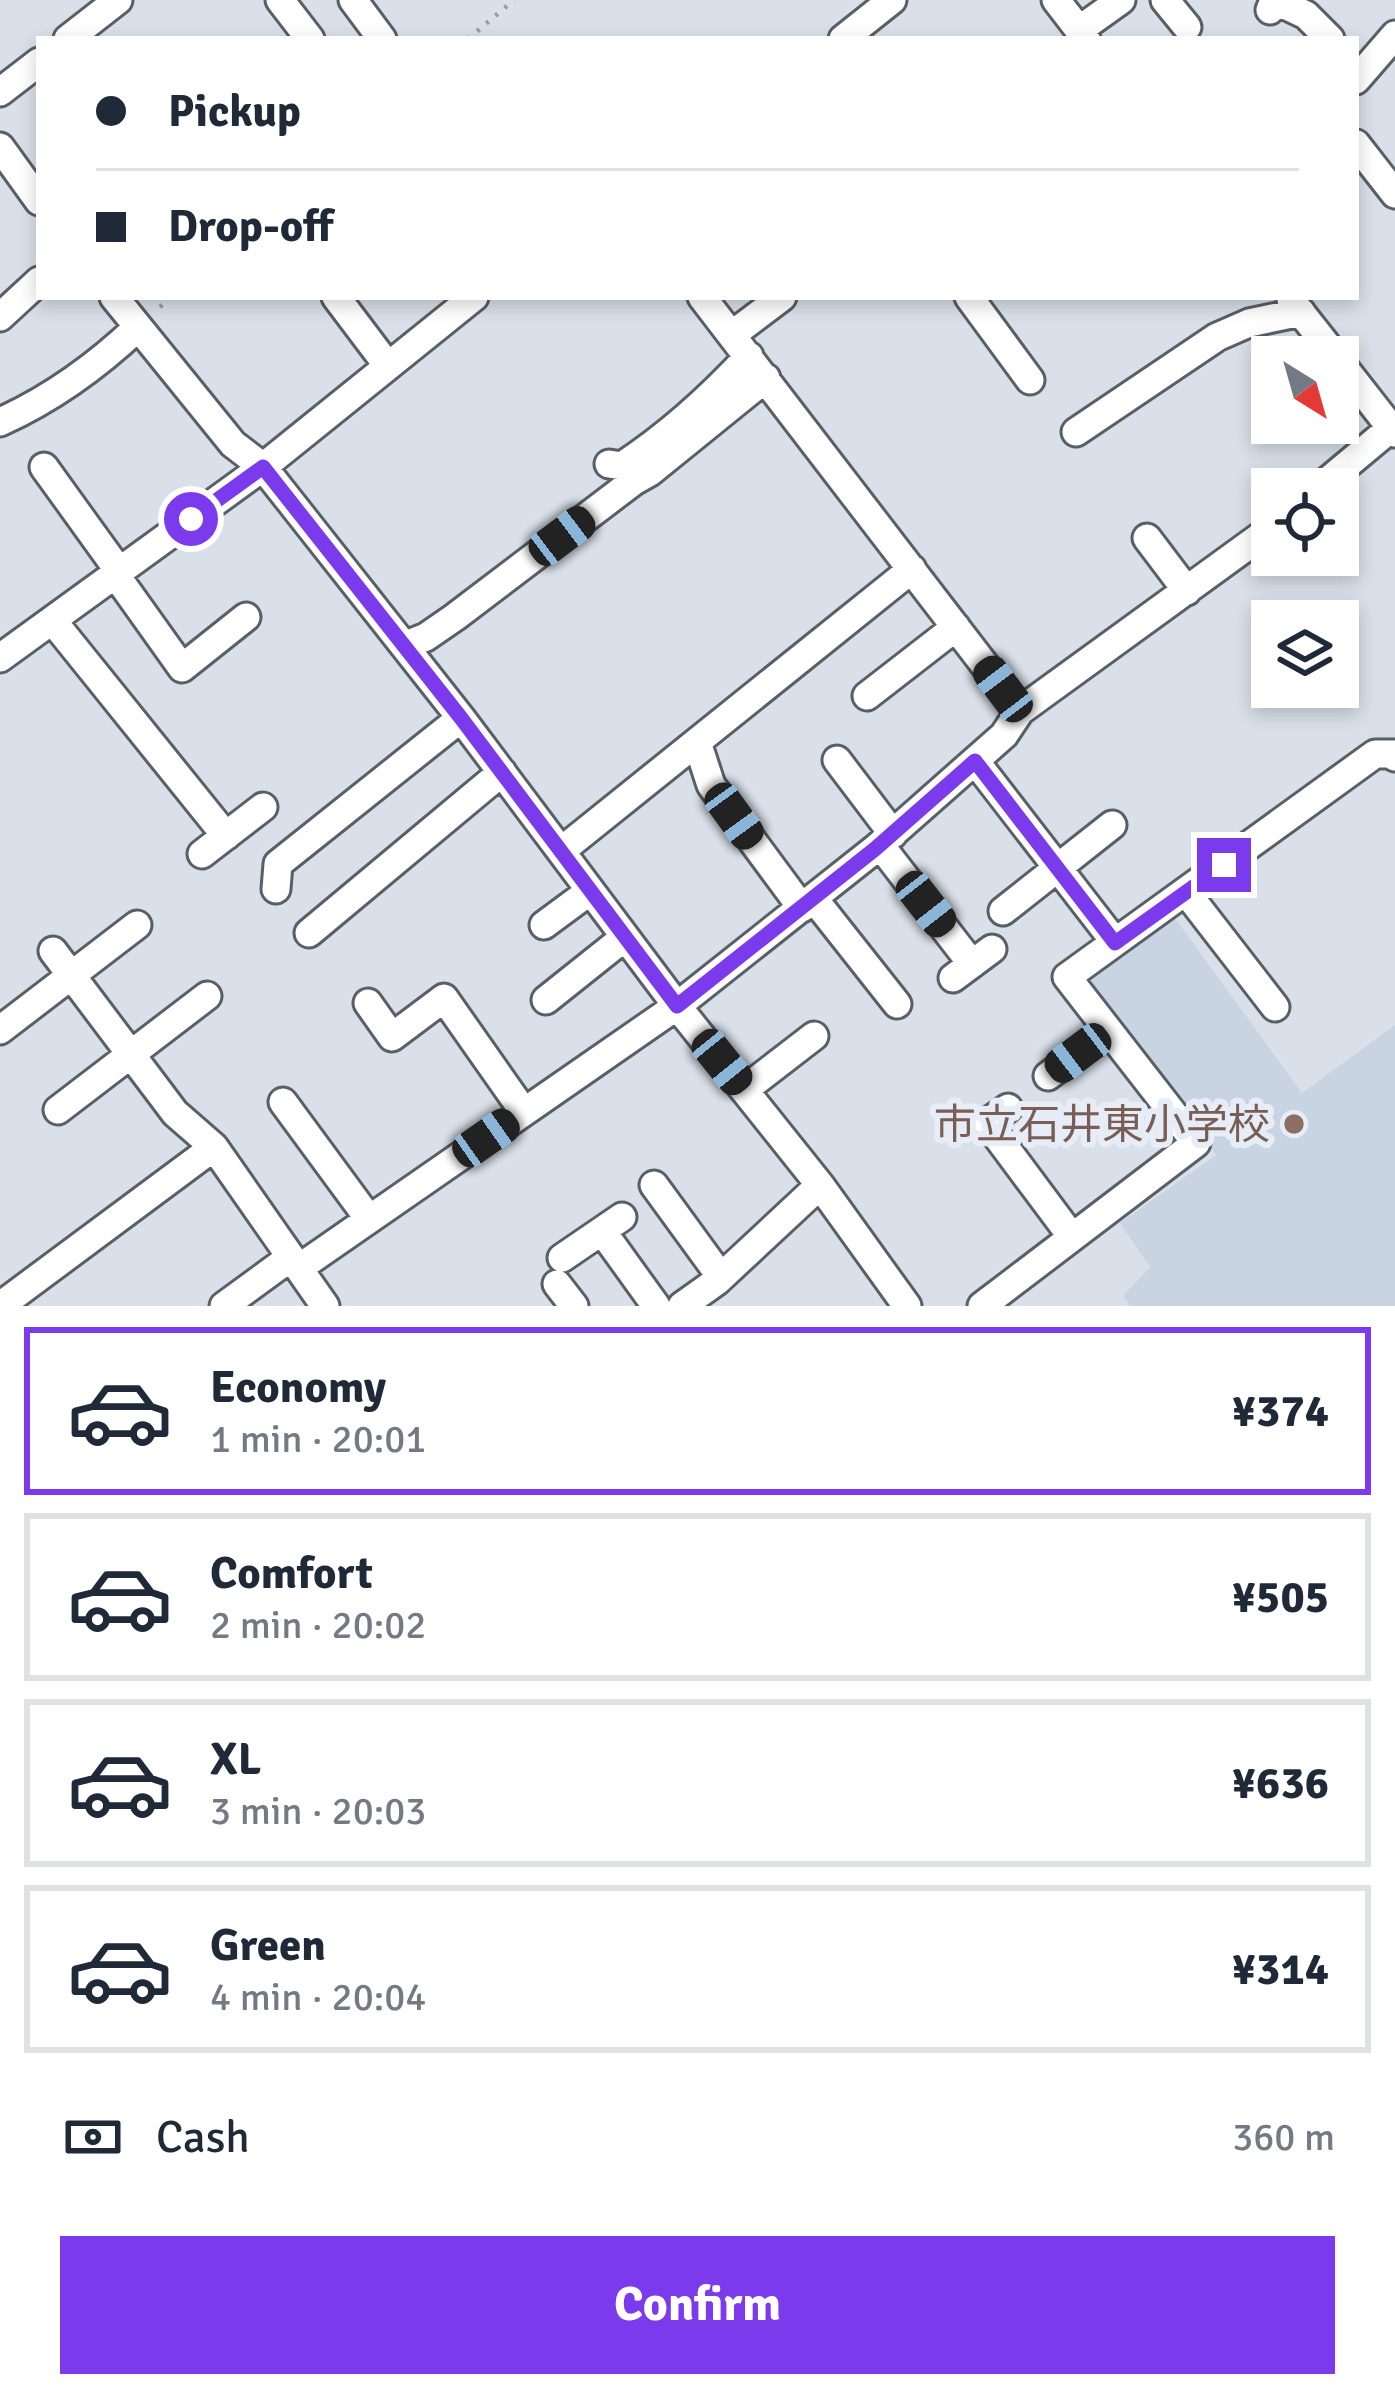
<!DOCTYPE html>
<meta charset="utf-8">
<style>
body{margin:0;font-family:Signika,"Noto Sans JP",sans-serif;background:#f2f2f3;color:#1f2937;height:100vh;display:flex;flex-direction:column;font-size:45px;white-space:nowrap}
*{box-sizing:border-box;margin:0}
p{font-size:39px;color:#747a83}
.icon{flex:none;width:66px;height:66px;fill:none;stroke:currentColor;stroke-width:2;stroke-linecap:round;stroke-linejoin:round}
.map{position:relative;height:1306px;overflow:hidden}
.sheet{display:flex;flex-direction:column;background:#fff;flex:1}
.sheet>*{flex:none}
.banner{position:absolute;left:36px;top:36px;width:1323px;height:264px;border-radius:0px;box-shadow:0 6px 18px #0003;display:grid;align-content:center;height:264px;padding:0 60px;background:#fff}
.needle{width:78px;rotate:143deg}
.fabs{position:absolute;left:1251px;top:336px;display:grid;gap:24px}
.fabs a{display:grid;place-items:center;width:108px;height:108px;border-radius:0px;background:#fff;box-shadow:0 6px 18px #0003;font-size:60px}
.end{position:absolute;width:54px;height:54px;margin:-27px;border:15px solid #7c3aed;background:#fff;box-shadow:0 0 0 6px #fff}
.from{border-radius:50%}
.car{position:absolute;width:36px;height:72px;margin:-36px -18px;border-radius:15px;box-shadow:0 0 9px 3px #0007;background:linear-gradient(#222 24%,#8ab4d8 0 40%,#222 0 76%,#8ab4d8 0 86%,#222 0)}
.banner b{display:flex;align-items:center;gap:42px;height:114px;font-size:45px}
.banner b+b{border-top:3px solid #e0e1e3}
.banner i{width:30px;height:30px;background:#1f2937}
ul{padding:21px 0 0;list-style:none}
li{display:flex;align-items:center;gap:36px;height:168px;margin:0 24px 18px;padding:0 36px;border:6px solid #e0e1e3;border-radius:0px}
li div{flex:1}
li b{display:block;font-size:45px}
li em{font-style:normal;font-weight:700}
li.active{border-color:#7c3aed}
li>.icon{width:108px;height:108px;stroke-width:1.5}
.pay{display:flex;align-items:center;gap:30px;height:132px;padding:0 60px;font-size:45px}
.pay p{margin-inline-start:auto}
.button{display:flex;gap:24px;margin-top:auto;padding:24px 60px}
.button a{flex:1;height:138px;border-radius:0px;background:#7c3aed;color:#fff;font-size:48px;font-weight:700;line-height:138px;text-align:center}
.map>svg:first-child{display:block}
</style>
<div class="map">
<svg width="1395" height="1306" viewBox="0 0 1395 1306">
<rect width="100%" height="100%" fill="#d9e0e9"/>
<path fill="#c9d4e2" d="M1174,917L1302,1093L1395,1025V1306H1130L1123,1296L1150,1267L1120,1223L1216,1155L1083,981Z"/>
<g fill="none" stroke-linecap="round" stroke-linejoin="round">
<g stroke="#595f66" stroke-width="33">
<path id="minor" d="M280,0L310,39
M353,0L382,39
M1056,0L1086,39
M1165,0L1187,27
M1270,10L1274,0L1306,15L1330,39
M1079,30L1121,0
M68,39L118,0
M843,39L892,0
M1356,80L1395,35
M0,92L39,62
M1356,144L1395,194
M0,147L39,201
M114,297L233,444L263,467L461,718L677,1006L820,1185L907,1306
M336,297L388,366
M702,297L1020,711
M969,297L1030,380
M1291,300L1336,357
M0,317L39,281
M733,334L782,297
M1338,360L1395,433
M0,422C51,399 98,365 138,327
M1076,432L1217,337L1249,323L1301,312
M609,464L622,466C668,436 712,396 749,356
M44,467L119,571
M1318,489L1391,428
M1147,538L1187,591
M115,574L182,668L246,617
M52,620L226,836
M404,646L426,637L455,617L634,481L650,472L766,378
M0,658L263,467L474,297
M867,696L956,627
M697,742L711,785L802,908
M837,760L893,834
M975,761L1115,942
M880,845L972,964
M561,851L912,569
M202,854L263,807
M276,889L278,864L461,718
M1186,892L1275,1007
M814,899L897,1004
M1003,911L1112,825
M544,925L590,891
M309,933L502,772
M53,951L175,1113L214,1147L325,1306
M953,978L992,949
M546,1000L625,937
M368,1003L392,1037L444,998L524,1112
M0,1030L137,925
M1048,1076L1108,1031
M744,1090L814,1036
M283,1102L369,1219
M1008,1108L987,1123L1072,1237
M58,1110L207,996
M654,1185L721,1277
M602,1231L656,1306
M562,1258L622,1217
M299,1268L677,1006L875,849L1004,735L1020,711L1272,528
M557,1284L574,1306
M0,1306L214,1147
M224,1306L291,1257
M682,1306L717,1281L820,1185
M982,1306L1196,1143L1067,977L1375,754H1393L1395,757"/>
</g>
<path stroke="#969ca3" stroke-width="4.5" stroke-dasharray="3 9" stroke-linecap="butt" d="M468,39L514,0
M160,307L171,297"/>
<use href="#minor" stroke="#fff" stroke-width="27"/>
</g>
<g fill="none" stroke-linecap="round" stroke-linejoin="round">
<path stroke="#7c3aed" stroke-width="15" d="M191,519L263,467L461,718L677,1006L875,849L975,761L1115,943L1224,865"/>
</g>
<circle fill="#8d6e63" stroke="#e7edf6" stroke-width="4.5" cx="1294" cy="1124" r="12"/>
<g text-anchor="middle" stroke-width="12" stroke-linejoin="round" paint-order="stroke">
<g font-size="42" fill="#785e54" stroke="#e7edf6" text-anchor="end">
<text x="1270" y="1139">市立石井東小学校</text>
</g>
</g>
</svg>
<div class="fabs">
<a><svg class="needle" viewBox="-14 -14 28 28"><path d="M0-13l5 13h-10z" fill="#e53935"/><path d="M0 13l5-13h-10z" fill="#747a83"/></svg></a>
<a><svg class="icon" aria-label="locate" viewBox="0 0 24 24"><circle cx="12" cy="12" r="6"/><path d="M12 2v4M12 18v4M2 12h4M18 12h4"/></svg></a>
<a><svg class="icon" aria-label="layers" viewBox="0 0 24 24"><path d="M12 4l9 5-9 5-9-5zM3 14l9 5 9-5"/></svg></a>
</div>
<i class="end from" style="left:191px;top:519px"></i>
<i class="end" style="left:1224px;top:865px"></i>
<i class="car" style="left:562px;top:536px;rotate:53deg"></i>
<i class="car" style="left:1003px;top:689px;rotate:323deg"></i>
<i class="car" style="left:734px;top:816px;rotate:144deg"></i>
<i class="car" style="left:926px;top:904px;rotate:142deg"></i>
<i class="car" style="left:1078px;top:1053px;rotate:233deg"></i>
<i class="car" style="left:722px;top:1062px;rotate:141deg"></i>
<i class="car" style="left:486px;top:1138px;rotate:55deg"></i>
<div class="banner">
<b><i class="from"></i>Pickup</b>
<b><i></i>Drop-off</b>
</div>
</div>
<section class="sheet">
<ul>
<li class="active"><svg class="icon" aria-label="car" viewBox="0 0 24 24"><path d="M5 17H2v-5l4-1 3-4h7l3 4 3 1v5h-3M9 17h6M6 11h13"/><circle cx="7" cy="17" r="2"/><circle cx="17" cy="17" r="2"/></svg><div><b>Economy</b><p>1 min · 20:01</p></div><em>¥374</em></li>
<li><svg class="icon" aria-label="car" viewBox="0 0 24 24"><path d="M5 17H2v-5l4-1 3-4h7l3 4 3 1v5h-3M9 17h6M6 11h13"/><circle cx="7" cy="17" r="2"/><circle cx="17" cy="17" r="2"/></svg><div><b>Comfort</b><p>2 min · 20:02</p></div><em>¥505</em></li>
<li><svg class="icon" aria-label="car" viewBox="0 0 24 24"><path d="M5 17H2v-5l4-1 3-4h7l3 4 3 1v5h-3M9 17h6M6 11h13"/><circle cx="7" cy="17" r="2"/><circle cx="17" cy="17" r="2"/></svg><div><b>XL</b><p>3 min · 20:03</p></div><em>¥636</em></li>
<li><svg class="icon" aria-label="car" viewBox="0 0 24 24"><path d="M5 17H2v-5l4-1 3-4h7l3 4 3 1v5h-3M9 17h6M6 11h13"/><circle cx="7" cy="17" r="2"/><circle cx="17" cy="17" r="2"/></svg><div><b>Green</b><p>4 min · 20:04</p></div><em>¥314</em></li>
</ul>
<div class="pay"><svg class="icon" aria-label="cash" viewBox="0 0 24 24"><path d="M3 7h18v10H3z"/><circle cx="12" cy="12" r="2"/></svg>Cash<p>360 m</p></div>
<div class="button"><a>Confirm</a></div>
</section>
